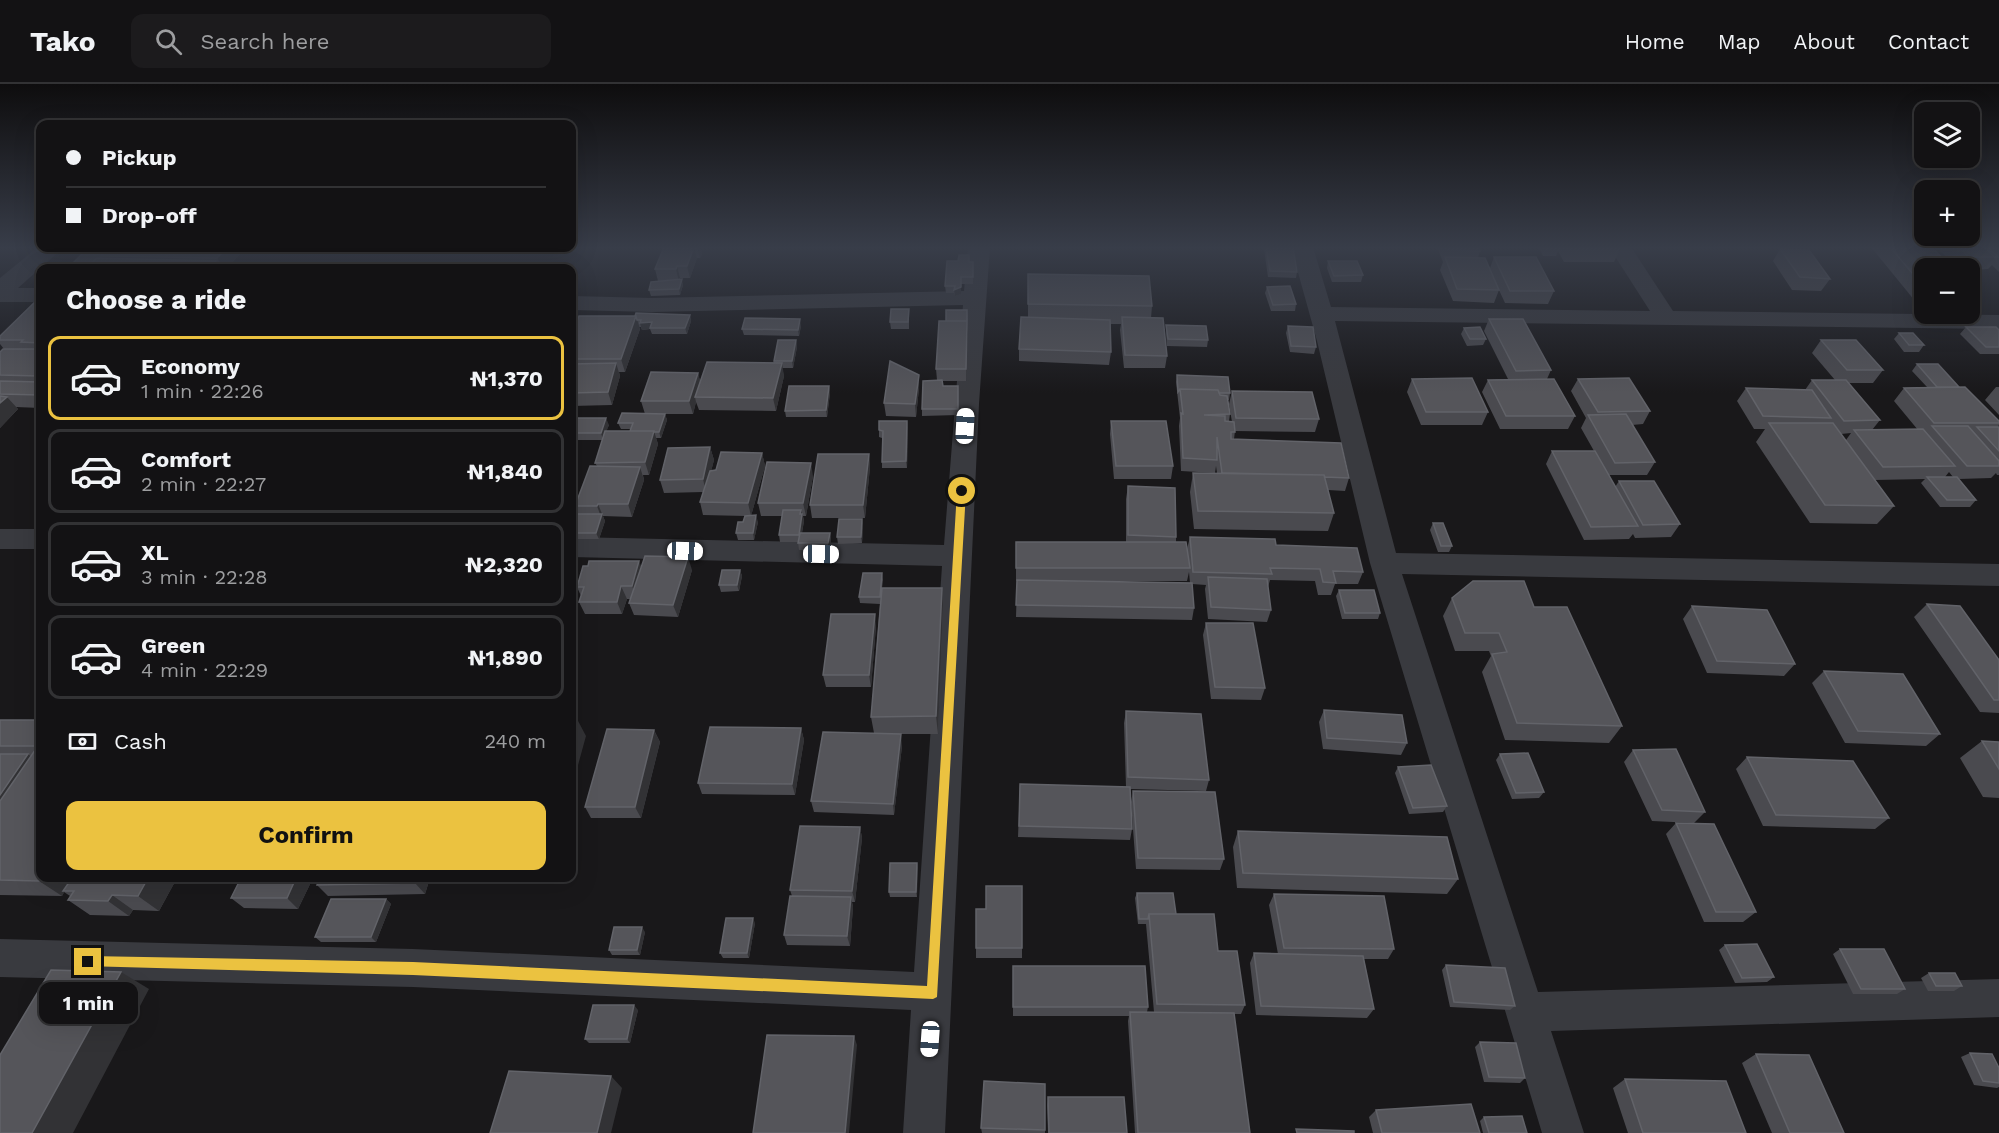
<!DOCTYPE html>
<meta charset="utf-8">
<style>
body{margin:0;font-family:"Work Sans",sans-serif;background:#1c1b1d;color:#f1f3f6;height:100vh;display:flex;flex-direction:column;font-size:22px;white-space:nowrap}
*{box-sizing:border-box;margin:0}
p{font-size:20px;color:#9d9ea0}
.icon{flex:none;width:33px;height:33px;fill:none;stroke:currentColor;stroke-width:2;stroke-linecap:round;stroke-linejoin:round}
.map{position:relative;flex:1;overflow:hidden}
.details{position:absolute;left:36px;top:180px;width:540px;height:618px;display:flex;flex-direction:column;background:#131214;border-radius:12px;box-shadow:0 6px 24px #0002,0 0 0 2px #323234}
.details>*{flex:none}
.hud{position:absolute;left:36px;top:36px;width:540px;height:132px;border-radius:12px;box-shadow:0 6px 24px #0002,0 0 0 2px #323234;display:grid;align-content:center;height:132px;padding:0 30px;background:#131214}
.controls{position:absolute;left:1914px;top:18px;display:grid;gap:12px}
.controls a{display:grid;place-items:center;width:66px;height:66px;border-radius:12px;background:#131214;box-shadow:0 6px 24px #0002,0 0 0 2px #323234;font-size:30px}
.end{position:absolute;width:27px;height:27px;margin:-14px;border:8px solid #ebc240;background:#111;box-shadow:0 0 0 3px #111}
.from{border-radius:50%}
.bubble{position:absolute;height:42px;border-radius:12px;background:#131214;box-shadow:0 6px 24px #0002,0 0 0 2px #323234;font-size:20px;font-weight:700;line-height:42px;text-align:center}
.car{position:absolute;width:18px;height:36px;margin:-18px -9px;border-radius:8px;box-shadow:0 0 4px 2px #0007;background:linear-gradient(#fff 24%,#345 0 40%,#fff 0 76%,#345 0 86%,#fff 0)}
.hud b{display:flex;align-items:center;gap:21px;height:57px;font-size:22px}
.hud b+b{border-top:2px solid #323234}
.hud i{width:15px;height:15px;background:#f1f3f6}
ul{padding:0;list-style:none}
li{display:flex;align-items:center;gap:18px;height:84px;margin:0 12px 9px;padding:0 18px;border:3px solid #323234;border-radius:12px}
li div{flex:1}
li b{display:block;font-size:22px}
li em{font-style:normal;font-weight:700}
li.current{border-color:#ebc240}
li>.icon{width:54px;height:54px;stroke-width:1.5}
h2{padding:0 30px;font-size:27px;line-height:72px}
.pay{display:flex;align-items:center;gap:15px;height:66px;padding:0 30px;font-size:22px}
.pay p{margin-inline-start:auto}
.primary-button{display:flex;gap:12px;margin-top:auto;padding:12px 30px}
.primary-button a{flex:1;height:69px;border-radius:12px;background:#ebc240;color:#111;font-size:24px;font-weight:700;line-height:69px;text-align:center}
header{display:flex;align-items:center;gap:36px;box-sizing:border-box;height:84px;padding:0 30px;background:#131214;border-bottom:2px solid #323234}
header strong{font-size:28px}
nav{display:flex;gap:33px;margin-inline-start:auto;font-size:21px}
.search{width:420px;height:54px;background:#1c1b1d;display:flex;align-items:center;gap:15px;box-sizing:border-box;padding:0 21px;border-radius:12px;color:#9d9ea0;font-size:22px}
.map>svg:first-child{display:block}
</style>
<header>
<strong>Tako</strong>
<div class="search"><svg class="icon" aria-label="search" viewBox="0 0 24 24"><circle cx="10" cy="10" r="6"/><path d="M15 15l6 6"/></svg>Search here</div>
<nav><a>Home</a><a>Map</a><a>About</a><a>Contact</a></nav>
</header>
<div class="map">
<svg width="1999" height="1049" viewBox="0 0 1999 1049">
<rect width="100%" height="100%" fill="#19181a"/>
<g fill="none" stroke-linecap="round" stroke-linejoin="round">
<path fill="#393a3f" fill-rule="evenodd" d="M968,163H990L979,320L945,1049H903L911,926L413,903L0,893V855L413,865L914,888L942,482L572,473V453L944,461L963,221L652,228L572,226V212L652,214L964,207Z
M1291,163H1313L1331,223L1650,227L1609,163H1631L1673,227L1999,231V245L1335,237L1396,469L1999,480V502L1402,490L1538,908L1999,895V933L1551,947L1584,1049H1542L1370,479L1317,257Z
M0,204H40V218H0Z
M0,445H40V465H0Z"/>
<path fill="#393a3f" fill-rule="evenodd" d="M38,163L63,164L9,212L0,214V194Z"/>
</g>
<path fill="#4a4a4f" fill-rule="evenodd" d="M664,163H702L701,166L702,170L700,174H697L690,194H680L683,201L680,211L651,212L649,206L658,197L655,185Z
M1265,163H1293L1297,188L1296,194L1268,193L1264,165Z
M1437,163H1478L1480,167L1478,174L1490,184L1494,173L1554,207L1548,220L1505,219L1499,206L1494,219L1453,217L1440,186L1443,178Z
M1540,163H1618L1620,165L1614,178H1564L1558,167L1556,172H1543L1539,164Z
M1871,163H1931L1924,184V217H1915Z
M1936,163H1999V188L1992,181L1988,185L1970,186V184H1958Z
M88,164L241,169L227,184H68Z
M1780,165L1830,195L1821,207L1792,206L1773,177Z
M1328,177L1363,191L1361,198H1332L1327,184Z
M969,178H973V200H961V210L955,212L954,209H946L945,202Z
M1028,190L1152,222L1151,234L1167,272L1165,284H1124L1120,246L1121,240H1111V268L1109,281L1019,277V265L1028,233Z
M1267,203L1296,220L1295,227H1271L1265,209Z
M40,213V324L16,323L18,325L0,344V268L4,265L0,260V252Z
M909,225V245H891L890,238Z
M967,226L968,250L966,297H942L943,302H958V331L922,332V325L937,296L936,285L946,237Z
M690,231L691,237L687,250H652L650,245L642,246L641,243H639L640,245L625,288H619L620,292L612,321L572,322V249L635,232Z
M1489,235L1551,286L1547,295L1575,332L1568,345H1500L1482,308L1488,296L1508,295L1484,247Z
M1166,241L1208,256L1207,263L1167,262L1166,247Z
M801,242L799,252L744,251L742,245Z
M1288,242L1316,263L1314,270L1290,268L1286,249Z
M1966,243L1999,246V270H1980L1960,250Z
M1464,244L1486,255L1483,261L1467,262L1461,250Z
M1899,249L1924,261L1919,268H1904L1894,255Z
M796,256L797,263L793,284H782L784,292L776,327L699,326L696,318L693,330H651H665L667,336L661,354H656L658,360L649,391H643L644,396L632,433L603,432L605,437L599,455H572V441L578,430L575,422L597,382L595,379L603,356H572V334L609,341L606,347H630V345H621L618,339L645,330L641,317L698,289L700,297L774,279V277Z
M1821,256L1883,286L1873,299H1849L1880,336L1872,346H1918L1894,317L1904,304L1927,303L1912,287L1917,280L1959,303L1999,337V341L1998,343H1999V391H1997L1996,389L1991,394L1959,395L1976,416L1970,423H1940L1921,399L1925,395L1875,396L1894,422L1877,440L1810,439L1756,358L1765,345H1754L1737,317L1746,304L1805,306L1812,296H1835L1812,269ZM1851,349L1846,356L1841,350ZM1949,388L1953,393H1945Z
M1177,291L1230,309L1229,316H1228L1230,330L1229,337L1232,338L1229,320L1232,307L1319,335L1315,348L1235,347L1234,355L1349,394L1345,407L1328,406L1334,429L1328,447L1194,445L1190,408L1193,389H1217L1216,382L1215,389L1181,387L1179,342L1180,334L1176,298Z
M1412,295L1488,328L1482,341H1421L1407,308Z
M1578,295L1650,327L1643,340L1632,341L1655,378L1647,391H1609L1615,403L1619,397L1680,440L1671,453L1635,454L1633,450L1629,455L1584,456L1546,380L1552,367H1594L1581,344L1586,334L1571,307Z
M829,302L830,309L827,333H786L785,327Z
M1996,303H1999V331L1985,316Z
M919,304L916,333L886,332L884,319Z
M1111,337L1173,382L1171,395H1114L1110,350Z
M908,343L907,384H882V354L879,353V346Z
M710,363L714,376L711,387L762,369L765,382L751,432L758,438L754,456H738L736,449L743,438L745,432L703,431L700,418L703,408L664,409L660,396Z
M869,370L870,383L865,434H812L810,421Z
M813,392L806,432H803L804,437L802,449H830L831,456L829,466H799L798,458H780L779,451L782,432H761L758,419Z
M1128,402L1176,453V458L1187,465L1190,453L1276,461L1363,488L1358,500H1335L1331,511H1318L1315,497L1270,496L1268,503L1271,526L1267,538L1208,535L1205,505L1206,501L1192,500L1194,524L1192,536L1016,533L1017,497H1016V458H1126V415ZM1189,488L1190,499L1062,497H1187Z
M862,435L863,441L862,459L838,460L837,453Z
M1433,439L1452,462L1449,468H1438L1430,446Z
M642,483L692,486L678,533L634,531L629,519L630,515H627L622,530H585L579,518L581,512L577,503Z
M740,486L742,492L739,507L721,508L719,501Z
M882,489L883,496L882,504L943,522L938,650H890L902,662L894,731L814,728L811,717L874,649L871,633L880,520L860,519L859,513Z
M1339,506L1380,529L1378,535H1342L1336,512Z
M1452,514L1534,523L1622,642L1609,659L1505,656L1482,588L1491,572L1489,567H1455L1443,532Z
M1927,520L1999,576V629L1980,628L1914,533Z
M1692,522L1795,580L1784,592L1707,589L1683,535Z
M1206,539L1265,604L1261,616L1211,615L1203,551Z
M876,542L871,603H826L823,591Z
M1824,587L1940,650L1926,662L1845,659L1812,599Z
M1324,626L1407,659L1401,671L1323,665L1319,638Z
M1126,627L1209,696L1206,707L1130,705L1132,745L1130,756L1018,753L1020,700L1126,703L1124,639Z
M0,636H40L177,794L159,827L133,826L129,832L90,831L68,816L70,812L64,808L62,812L0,811Z
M801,644L804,656L795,711L702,710L698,699Z
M654,646L660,658L641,734H591L585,723Z
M1982,657L1999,658V714L1983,713L1960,674Z
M1633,666L1705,728L1694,739L1652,737L1624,678Z
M1500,670L1544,708L1539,714L1512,715L1496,676Z
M1747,673L1889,734L1875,745L1763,742L1736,685Z
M1398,683L1447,722L1443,728L1409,730L1395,689Z
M1133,707L1224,775L1220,786L1136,785L1131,718Z
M1676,739L1756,828L1743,838H1704L1666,750Z
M860,743L862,754L855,818H852L853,823L850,862L787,861L784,851L792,812L790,806Z
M1238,747L1458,795L1447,810L1237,804L1233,763Z
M917,779V813H890L889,808Z
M313,794L298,825L244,824L231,814Z
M430,794L425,810L328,812L317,801Z
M1137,809L1176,830L1218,867L1245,921L1241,930H1234L1250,1049H1135L1128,937L1129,932H1013V882L1148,923L1147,928H1154L1146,840H1138L1135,814Z
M1274,810L1394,865L1388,875H1364L1374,925L1367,934L1256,931L1250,879L1254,869L1278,870L1269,821Z
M386,815L391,820L376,858H321L315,853Z
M755,839L749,874H723L720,869Z
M645,848L640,871H612L609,866Z
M1725,861L1774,893L1767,898L1735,899L1719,866Z
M976,864H1022V874H976Z
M1840,865L1905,905L1897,910H1853L1833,870Z
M1446,881L1515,922L1510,926L1450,923L1442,886Z
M1929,889L1962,902L1954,907H1928L1921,894Z
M638,926L630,959H589L585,955Z
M1480,958L1525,994L1520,999L1484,998L1475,963Z
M1970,969L1999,984V1003L1997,1004L1974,1001L1961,973Z
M1756,970L1844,1049H1772L1742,979Z
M1625,995L1746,1049H1628L1613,1004Z
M1048,1013L1127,1049H1048L1047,1021Z
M1376,1026L1480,1049H1373L1369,1033Z
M1484,1033L1527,1049H1483L1480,1037Z
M981,1044L1045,1046V1049H982Z"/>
<path fill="#323235" d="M694,163L697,174L690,194L687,182Z
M697,163H702L701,166L702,170L700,174Z
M227,164H238L241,169L227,184H224L217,174Z
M216,177L221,184H209Z
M677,182L680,194L679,198L676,185Z
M961,193V210L955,212L954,206Z
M682,195L683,201L680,211L679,205Z
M690,231L691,237L687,250L685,244Z
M636,232L640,245L625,288L621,275Z
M800,235L801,242L799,252L798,246Z
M967,237L968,250L966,297V285Z
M652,238L650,245L642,246L640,239Z
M796,256L797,263L793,284L792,277Z
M616,279L620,292L612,321L608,308Z
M782,279L784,292L776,327L773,314Z
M698,289L701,302L695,313L696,318L693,330L689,317Z
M919,291V304L916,333L915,320Z
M829,302L830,309L827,333L826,326Z
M7,313L18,325L0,344V319Z
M665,330L667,336L661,354L659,348Z
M606,334L609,341L603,356L601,349Z
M907,337L908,343L907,384L906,377Z
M654,347L658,360L649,391L645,378Z
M710,363L714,376L706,408L703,395Z
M762,369L765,382L751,432L748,419Z
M869,370L870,383L865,434L863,421Z
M811,379L813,392L806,432L803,419Z
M640,383L644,396L632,433L628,420Z
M598,420L605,437L599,455L596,449L601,433L597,422Z
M801,426L804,437L800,458L799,451Z
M756,431L758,438L754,456L753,449Z
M862,435L863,441L862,459L861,453Z
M830,449L831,456L829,466L828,459Z
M688,473L692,486L678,533L673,521Z
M639,477L644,489L637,514L632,502Z
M740,486L742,492L739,507L737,501Z
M621,502L627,515L622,530L617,518Z
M942,504L943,522L938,650L936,632Z
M875,530L876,542L871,603L869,591Z
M577,635L586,652L572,703V653Z
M801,644L804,656L795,711L792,700Z
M654,646L660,658L641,734L635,723Z
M901,650L902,662L894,731L893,720Z
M40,654V666L35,662Z
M28,670L40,680L0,746V711Z
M860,743L862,754L855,818L852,807Z
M917,779L918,784L917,813L916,808Z
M41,794H73L62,812L39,797Z
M148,794H177L159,827L138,812Z
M296,794H313L298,825L287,814Z
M417,794H430L425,810L415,799Z
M112,811L133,826L129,832L108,817Z
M851,813L853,823L850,862L847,852Z
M386,815L391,820L376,858L371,853Z
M753,834L755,839L749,874L747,869Z
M642,843L645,848L640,871L637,866Z
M121,888L149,905L73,1049H32Z
M634,921L638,926L630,959L627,955Z
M854,952L857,961L849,1049H845Z
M611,992L622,1004L611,1049H597Z"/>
<path fill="#55555a" stroke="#626369" stroke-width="1.5" d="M664,163H694L687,182H677L676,185H655Z
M1266,163H1293L1297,188L1270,187Z
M1446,163H1478L1480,167L1448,166Z
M1544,163H1557L1559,165H1546Z
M1568,163H1618L1620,165H1570Z
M1890,163H1931L1953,184H1924V203Z
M1958,163H1988L1998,173H1969Z
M88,164H108L101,172L102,174H97L86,184H68Z
M109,164H227L217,174L101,172Z
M1780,165L1809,166L1830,195L1800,193Z
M959,171H969V178H973V193H961V203L954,206L955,202H945L947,177H958Z
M1445,173L1485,174L1499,206L1457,205Z
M1494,173H1536L1554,207H1510Z
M97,174L216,177L209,184H86Z
M1328,177H1357L1363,191L1334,192Z
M1028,190L1149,192L1152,222L1028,220Z
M682,195L679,205L649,206L651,198Z
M1290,202L1296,220L1273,221L1267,203Z
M40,213V259L21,258L23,256H0V252Z
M891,225H909L908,238H890Z
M946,226H967V237H946Z
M636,229L690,231L685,244H650L652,238L640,239L641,236H637L636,232H635Z
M579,232H636L621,275H572V249Z
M1021,233L1110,236L1111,268L1019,265Z
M1122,233L1163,234L1167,272L1125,271Z
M745,234L800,235L798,246L742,245Z
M1489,235H1523L1551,286L1516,287Z
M939,237H967L966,285H936Z
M1166,241L1206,242L1208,256L1168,255Z
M1288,242L1313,243L1316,263L1291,262Z
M1480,243L1486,255H1470L1464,244Z
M1966,243H1996L1999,246V263H1986Z
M1899,249H1913L1924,261H1909Z
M778,256H796L792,277H774Z
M1821,256H1856L1883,286H1847Z
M3,265H40V290L39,292L0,291V268Z
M890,277L919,291L915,320L884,319Z
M707,278L782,279L773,314L695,313Z
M616,279L608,308L572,309V280Z
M1917,280H1938L1959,303H1937Z
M651,288L698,289L689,317H641Z
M1177,291L1228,293L1230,309H1219L1218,306L1180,305L1178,308Z
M1472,294L1488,328H1426L1412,295Z
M1629,294L1650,327L1598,328L1578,295Z
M1554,295L1575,332H1506L1488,296Z
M942,296L943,302H958V325H922L923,297Z
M1812,296H1846L1880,336L1844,337Z
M0,297L40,298V311L0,310Z
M789,302H829L826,326L785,327Z
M1965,303L1999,337V339H1934L1904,304Z
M1746,304L1812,306L1831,334L1763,332Z
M1180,305L1218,306L1220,311L1227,312L1230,330L1204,331L1225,332V337L1234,338L1235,348H1231V355L1341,359L1349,394L1325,393L1324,391L1222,389L1217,353V376L1183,374L1181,329L1183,330Z
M1232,307L1312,308L1319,335L1236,334Z
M0,312L7,313L0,319Z
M622,329L665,330L659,348H654V347H630L633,339H618Z
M1626,330L1655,378L1615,379L1588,331Z
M572,334H606L601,349H572Z
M879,337H907L906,377L882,378L883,347L879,346Z
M1111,337H1166L1173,382H1116Z
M1769,339H1833L1894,422L1825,421Z
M1932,342H1968L1999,377V382H1967Z
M1977,343H1999V367Z
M1923,345L1955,382L1883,383L1854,346Z
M605,347H654L645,378L595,379Z
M710,363L703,395L660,396L668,364Z
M1552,367H1595L1638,442L1591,443Z
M721,368L762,369L748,419L700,418L710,387L716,386Z
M818,370H869L863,421H810Z
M767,378L811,379L803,419H758Z
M590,382L640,383L628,420H598L597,422H575Z
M1193,389L1324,391L1334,429L1198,427Z
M1927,393H1957L1976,416H1947Z
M1619,397H1654L1680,440L1643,441Z
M1128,402L1175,404L1176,453L1128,451Z
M783,426H801L800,430H802L799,451H779Z
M575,430H602L596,449H572V441Z
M756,431L753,449H736L738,438H743L745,432Z
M839,435H862L861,453H837Z
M1433,439H1443L1452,462H1441Z
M800,449H830L828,459H798Z
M1190,453L1275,455L1276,461L1357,464L1363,488L1333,487L1336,499L1323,498L1320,485L1270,484L1272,490L1193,488Z
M1016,458H1186L1190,484H1016Z
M645,472L688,473L673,521L629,519Z
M589,477H639L632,502H621L617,518H579L584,503H577L583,482H588Z
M722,486H740L737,501H719Z
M863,489H882L880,513H859Z
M1208,493L1267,495L1271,526L1211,523Z
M1017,496L1192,499L1194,524L1016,521Z
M1473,497H1524L1534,523H1567L1622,642L1517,639L1492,570L1507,568L1499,549H1465L1452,514Z
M882,504H942L936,632L871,633Z
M1339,506H1374L1380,529H1345Z
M1927,520L1960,522L1999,576V616H1994Z
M1692,522L1767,526L1795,580L1717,577Z
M831,530H875L869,591H823Z
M1206,539H1253L1265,604L1215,603Z
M1824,587L1903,590L1940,650L1858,647Z
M1324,626L1402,631L1407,659L1327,654Z
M1126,627L1201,630L1209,696L1128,693Z
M572,635H577L572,653Z
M0,636H40V654L35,662H0Z
M710,643L801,644L792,700L698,699Z
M607,645L654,646L635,723H585Z
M823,648L901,650L893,720L811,717Z
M1982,657L1999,658V685Z
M40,659L41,794L39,797L0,796V717Z
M1676,665L1705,728L1662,726L1633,666Z
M1528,669L1544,708L1516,709L1500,670Z
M0,670H28L0,711Z
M1747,673L1853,677L1889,734L1776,731Z
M1431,681L1447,722L1413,724L1398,683Z
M1020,700L1130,703L1132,745L1019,742Z
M1133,707L1215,708L1224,775L1138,774Z
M1676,739L1714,740L1756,828H1716Z
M800,742L860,743L852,807L790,806Z
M1238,747L1447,753L1458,795L1243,789Z
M890,779H917L916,808H889Z
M72,794H148L138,812L112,811L108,817L68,816L74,807H63Z
M241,794H296L287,814H231Z
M320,794H417L415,799L317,801Z
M986,802H1022V864H976V825H986Z
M1137,809H1173L1176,830H1149L1148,835H1139Z
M1274,810L1384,812L1394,865L1284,864Z
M790,812L851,813L847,852L784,851Z
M331,815H386L371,853H315Z
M1149,830H1214L1218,867H1237L1245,921L1157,920Z
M726,834H753L747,869H720Z
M614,843H642L637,866H609Z
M1757,860L1774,893L1742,894L1725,861Z
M1840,865H1884L1905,905H1861Z
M1254,869L1363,872L1374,925L1261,922Z
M1446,881L1505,884L1515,922L1454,918Z
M1013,882H1145L1148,923H1013Z
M51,886L121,888L32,1049H0V971Z
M1929,889H1955L1962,902H1936Z
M593,921H634L627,955H585Z
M1130,928L1234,929L1250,1049H1138Z
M767,951L854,952L845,1049H753Z
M1480,958L1516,959L1525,994L1489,993Z
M1970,969L1992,970L1999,984V999L1983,997Z
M1756,970L1809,971L1844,1049H1790Z
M509,987L611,992L597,1049H490Z
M1625,995L1726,997L1746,1049H1643Z
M984,997L1045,1000V1046L981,1044Z
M1048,1013H1124L1127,1049H1049Z
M1471,1020L1480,1049H1382L1376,1026Z
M1522,1032L1527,1049H1489L1484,1033Z
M1296,1045L1354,1047V1049H1297Z"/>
<linearGradient id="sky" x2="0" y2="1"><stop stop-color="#0e0d0e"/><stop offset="0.53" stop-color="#383d49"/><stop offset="1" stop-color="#383d49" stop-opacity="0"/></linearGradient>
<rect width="1999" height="309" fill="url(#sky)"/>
<path fill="#ebc240" d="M962,404L966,407L937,913L933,915L413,891L84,882L82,878L84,873L88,872L413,878L927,902L957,407Z"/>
</svg>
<div class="controls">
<a><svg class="icon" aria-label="layers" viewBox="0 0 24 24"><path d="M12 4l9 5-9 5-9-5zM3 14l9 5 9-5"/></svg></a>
<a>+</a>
<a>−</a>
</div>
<i class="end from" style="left:962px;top:407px"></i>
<i class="end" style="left:88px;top:878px"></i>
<div class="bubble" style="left:39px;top:898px;width:99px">1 min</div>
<i class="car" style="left:965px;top:342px;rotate:3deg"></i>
<i class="car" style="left:685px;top:467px;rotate:92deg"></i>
<i class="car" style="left:821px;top:470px;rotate:91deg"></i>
<i class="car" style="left:930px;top:955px;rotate:184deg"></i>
<div class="hud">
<b><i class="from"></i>Pickup</b>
<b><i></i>Drop-off</b>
</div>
<section class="details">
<h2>Choose a ride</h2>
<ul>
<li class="current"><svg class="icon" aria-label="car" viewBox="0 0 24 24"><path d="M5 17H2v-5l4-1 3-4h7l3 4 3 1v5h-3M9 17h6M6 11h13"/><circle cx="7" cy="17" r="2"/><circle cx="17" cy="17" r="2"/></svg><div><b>Economy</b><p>1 min · 22:26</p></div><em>₦1,370</em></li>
<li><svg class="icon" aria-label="car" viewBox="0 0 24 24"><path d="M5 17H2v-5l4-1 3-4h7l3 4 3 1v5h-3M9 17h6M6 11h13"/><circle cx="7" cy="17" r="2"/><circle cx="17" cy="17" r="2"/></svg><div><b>Comfort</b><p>2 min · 22:27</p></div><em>₦1,840</em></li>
<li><svg class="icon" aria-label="car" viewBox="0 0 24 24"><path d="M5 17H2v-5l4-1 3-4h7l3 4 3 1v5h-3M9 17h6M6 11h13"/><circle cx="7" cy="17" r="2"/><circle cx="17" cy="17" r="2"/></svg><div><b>XL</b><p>3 min · 22:28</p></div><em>₦2,320</em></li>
<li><svg class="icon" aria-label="car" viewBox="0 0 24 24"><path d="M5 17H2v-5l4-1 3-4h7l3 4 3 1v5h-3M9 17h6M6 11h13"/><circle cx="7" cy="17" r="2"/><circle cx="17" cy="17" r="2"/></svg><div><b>Green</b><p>4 min · 22:29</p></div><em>₦1,890</em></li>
</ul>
<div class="pay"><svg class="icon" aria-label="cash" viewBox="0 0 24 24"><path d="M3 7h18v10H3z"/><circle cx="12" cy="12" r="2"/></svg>Cash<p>240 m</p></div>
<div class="primary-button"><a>Confirm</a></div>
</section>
</div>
